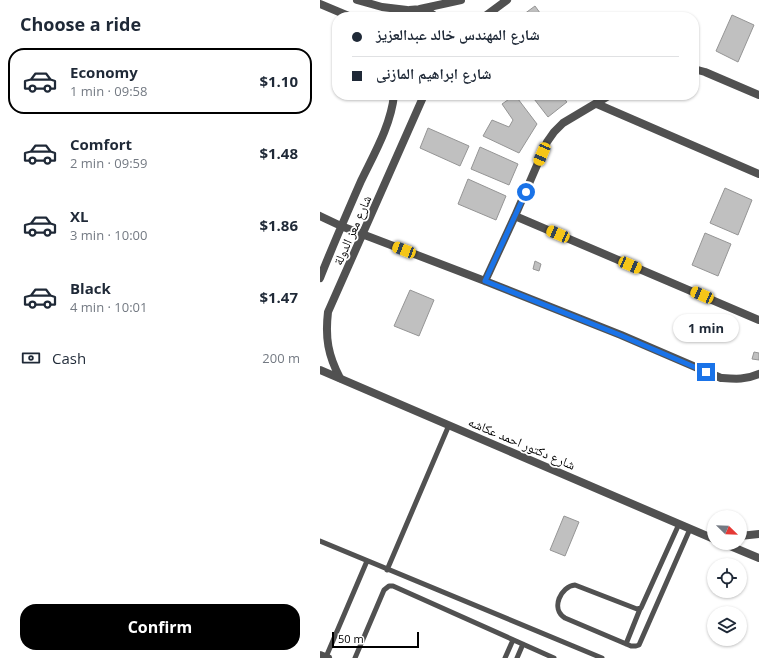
<!DOCTYPE html>
<meta charset="utf-8">
<style>
body{margin:0;font-family:"Open Sans","Noto Naskh Arabic",sans-serif;background:#f6f6f7;color:#1f2937;height:100vh;display:flex;flex-direction:column;font-size:15px;white-space:nowrap}
*{box-sizing:border-box;margin:0}
p{font-size:13px;color:#747a83}
.icon{flex:none;width:22px;height:22px;fill:none;stroke:currentColor;stroke-width:2;stroke-linecap:round;stroke-linejoin:round}
.map{position:relative;flex:1;overflow:hidden}
.side{display:flex;flex-direction:column;background:#fff;width:320px}
.side>*{flex:none}
.banner{position:absolute;left:12px;top:12px;width:367px;height:88px;border-radius:16px;box-shadow:0 1px 3px #0004;display:grid;align-content:center;height:88px;padding:0 20px;background:#fff}
.needle{width:26px;rotate:113deg}
.tools{position:absolute;left:387px;top:510px;display:grid;gap:8px}
.tools a{display:grid;place-items:center;width:40px;height:40px;border-radius:50%;background:#fff;box-shadow:0 1px 3px #0004;font-size:20px}
.scale{position:absolute;left:12px;bottom:10px;width:87px;box-sizing:border-box;padding-left:4px;border:2px solid #000;border-top:0;font-size:11px;line-height:14px;white-space:nowrap;color:#000;-webkit-text-stroke:3px #fff;paint-order:stroke}
.end{position:absolute;width:18px;height:18px;margin:-9px;border:5px solid #1a73e8;background:#fff;box-shadow:0 0 0 2px #fff}
.from{border-radius:50%}
.bubble{position:absolute;height:28px;border-radius:14px;background:#fff;box-shadow:0 1px 3px #0004;font-size:13px;font-weight:700;line-height:28px;text-align:center}
.car{position:absolute;width:12px;height:24px;margin:-12px -6px;border-radius:5px;box-shadow:0 0 3px 1px #0007;background:linear-gradient(#f5c518 24%,#345 0 40%,#f5c518 0 76%,#345 0 86%,#f5c518 0)}
.banner b{display:flex;align-items:center;gap:14px;height:38px;font-size:15px}
.banner b+b{border-top:1px solid #e0e1e3}
.banner i{width:10px;height:10px;background:#1f2937}
ul{padding:0;list-style:none}
li{display:flex;align-items:center;gap:12px;height:66px;margin:0 8px 6px;padding:0 12px;border:2px solid transparent;border-radius:16px}
li div{flex:1}
li b{display:block;font-size:15px}
li em{font-style:normal;font-weight:700}
li.on{border-color:#000}
li>.icon{width:36px;height:36px;stroke-width:1.5}
h2{padding:0 20px;font-size:18px;line-height:48px}
.pay{display:flex;align-items:center;gap:10px;height:44px;padding:0 20px;font-size:15px}
.pay p{margin-inline-start:auto}
.button{display:flex;gap:8px;margin-top:auto;padding:8px 20px}
.button a{flex:1;height:46px;border-radius:16px;background:#000;color:#fff;font-size:16px;font-weight:700;line-height:46px;text-align:center}
main{display:flex;flex:1;min-height:0}
.map>svg:first-child{display:block}
</style>
<main>
<section class="side">
<h2>Choose a ride</h2>
<ul>
<li class="on"><svg class="icon" aria-label="car" viewBox="0 0 24 24"><path d="M5 17H2v-5l4-1 3-4h7l3 4 3 1v5h-3M9 17h6M6 11h13"/><circle cx="7" cy="17" r="2"/><circle cx="17" cy="17" r="2"/></svg><div><b>Economy</b><p>1 min · 09:58</p></div><em>$1.10</em></li>
<li><svg class="icon" aria-label="car" viewBox="0 0 24 24"><path d="M5 17H2v-5l4-1 3-4h7l3 4 3 1v5h-3M9 17h6M6 11h13"/><circle cx="7" cy="17" r="2"/><circle cx="17" cy="17" r="2"/></svg><div><b>Comfort</b><p>2 min · 09:59</p></div><em>$1.48</em></li>
<li><svg class="icon" aria-label="car" viewBox="0 0 24 24"><path d="M5 17H2v-5l4-1 3-4h7l3 4 3 1v5h-3M9 17h6M6 11h13"/><circle cx="7" cy="17" r="2"/><circle cx="17" cy="17" r="2"/></svg><div><b>XL</b><p>3 min · 10:00</p></div><em>$1.86</em></li>
<li><svg class="icon" aria-label="car" viewBox="0 0 24 24"><path d="M5 17H2v-5l4-1 3-4h7l3 4 3 1v5h-3M9 17h6M6 11h13"/><circle cx="7" cy="17" r="2"/><circle cx="17" cy="17" r="2"/></svg><div><b>Black</b><p>4 min · 10:01</p></div><em>$1.47</em></li>
</ul>
<div class="pay"><svg class="icon" aria-label="cash" viewBox="0 0 24 24"><path d="M3 7h18v10H3z"/><circle cx="12" cy="12" r="2"/></svg>Cash<p>200 m</p></div>
<div class="button"><a>Confirm</a></div>
</section>
<div class="map">
<svg width="439" height="658" viewBox="0 0 439 658">
<rect width="100%" height="100%" fill="#fff"/>
<path fill="#c0c0c0" stroke="#959595" d="M215,6L223,17H200Z
M412,15L434,25L418,62L396,51Z
M195,95L217,124L199,153L163,136L172,120L189,127L193,120L182,104Z
M211,95H241L247,102L228,117Z
M108,128L149,146L140,166L100,148Z
M160,147L198,164L189,185L151,169Z
M148,179L186,196L176,220L138,204Z
M405,188L432,200L418,235L390,223Z
M385,233L411,244L398,276L372,265Z
M215,261L221,264L219,271L213,269Z
M90,290L114,300L99,336L74,326Z
M434,352L439,353V360L432,359Z
M244,516L259,522L245,556L230,550Z"/>
<g fill="none" stroke-linecap="round" stroke-linejoin="round">
<path stroke="#515151" stroke-width="5" d="M359,524L321,608L317,609L255,585C241,586 230,609 245,618L311,646H316L319,645L370,529
M0,541L282,658
M67,570L129,425
M306,644L320,609
M6,657L47,561
M35,658L64,590L69,586H73L234,658
M185,658L193,640
M197,658L203,644"/>
<path stroke="#515151" stroke-width="8" d="M37,0L62,7L87,10
M0,4L31,17
M100,9L141,0
M76,17C88,6 104,8 117,17
M164,17L187,0
M374,69L385,72L439,95
M277,104L439,174
M0,216L21,226L165,281L301,335L401,378C415,379 426,380 439,374
M195,216L439,320
M0,278C13,245 27,213 41,181C54,154 71,125 74,95
M165,281L195,216L227,142L234,132L243,123L290,95
M20,378C8,355 5,338 8,312L104,95
M420,536L439,534"/>
<path stroke="#515151" stroke-width="8" d="M0,370L394,539
M403,543L439,558
M0,655L8,658"/>
</g>
<g fill="none" stroke-linecap="round" stroke-linejoin="round">
<path stroke="#1a73e8" stroke-width="5" d="M206,192L165,281L300,335L386,372"/>
</g>
<g text-anchor="middle" stroke-width="3.5" stroke-linejoin="round" paint-order="stroke">
<g font-size="13" fill="#000" stroke="#fff">
<text transform="translate(32 230) rotate(-66)" y="5">شارع معز الدولة</text>
<text transform="translate(202 443) rotate(23)" y="5">شارع دكتور احمد عكاشه</text>
</g>
</g>
</svg>
<div class="tools">
<a><svg class="needle" viewBox="-14 -14 28 28"><path d="M0-13l5 13h-10z" fill="#e53935"/><path d="M0 13l5-13h-10z" fill="#747a83"/></svg></a>
<a><svg class="icon" aria-label="locate" viewBox="0 0 24 24"><circle cx="12" cy="12" r="6"/><path d="M12 2v4M12 18v4M2 12h4M18 12h4"/></svg></a>
<a><svg class="icon" aria-label="layers" viewBox="0 0 24 24"><path d="M12 4l9 5-9 5-9-5zM3 14l9 5 9-5"/></svg></a>
</div>
<div class="scale">50 m</div>
<i class="end from" style="left:206px;top:192px"></i>
<i class="end" style="left:386px;top:372px"></i>
<div class="bubble" style="left:353px;top:314px;width:66px">1 min</div>
<i class="car" style="left:222px;top:154px;rotate:203deg"></i>
<i class="car" style="left:238px;top:234px;rotate:293deg"></i>
<i class="car" style="left:84px;top:250px;rotate:291deg"></i>
<i class="car" style="left:310px;top:265px;rotate:113deg"></i>
<i class="car" style="left:382px;top:295px;rotate:293deg"></i>
<div class="banner">
<b><i class="from"></i>شارع المهندس خالد عبدالعزيز</b>
<b><i></i>شارع ابراهيم المازنى</b>
</div>
</div>
</main>
